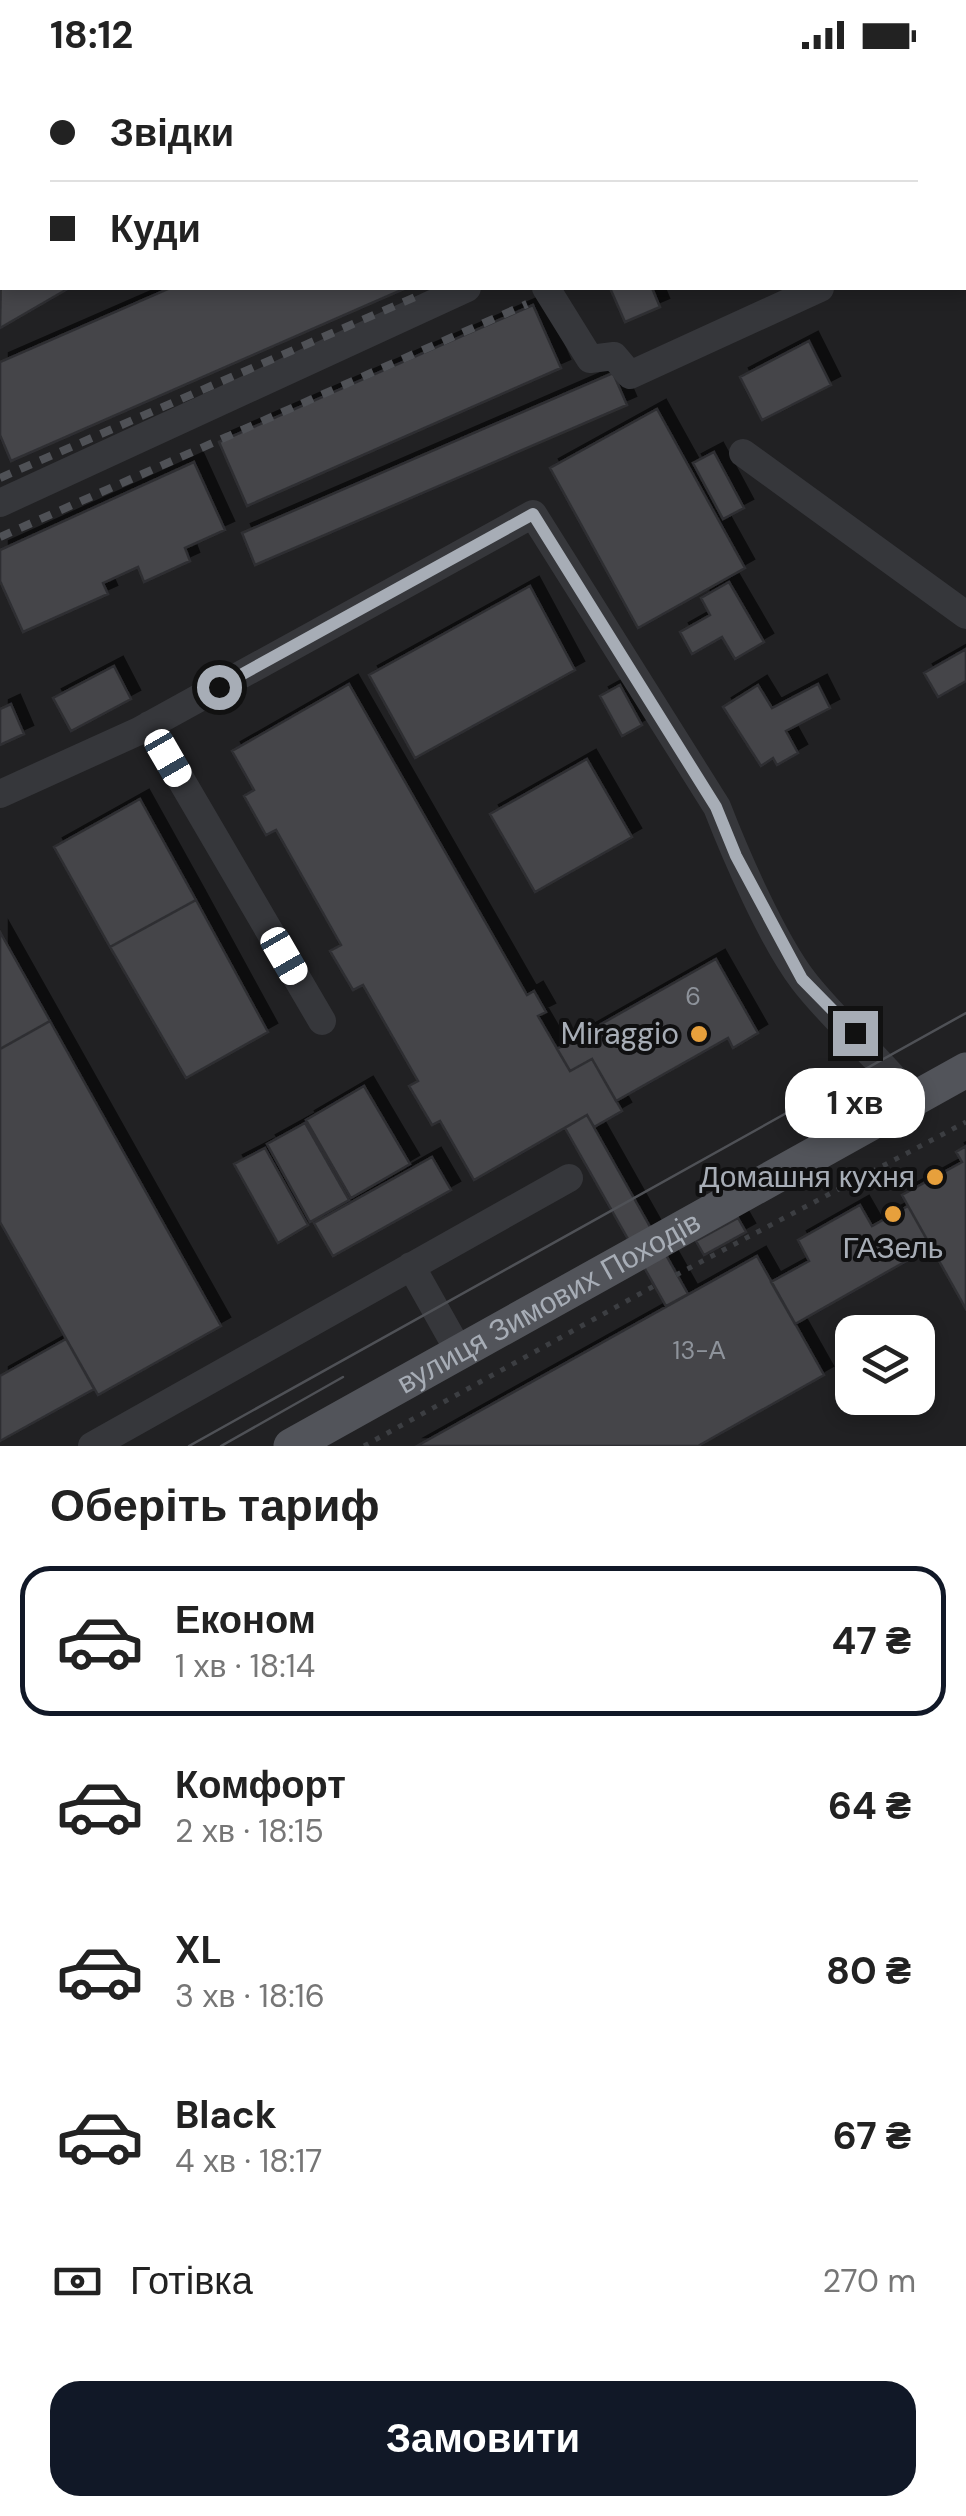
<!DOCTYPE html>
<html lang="uk">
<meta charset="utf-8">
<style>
body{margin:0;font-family:"DM Sans",sans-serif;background:#f6f6f6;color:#222;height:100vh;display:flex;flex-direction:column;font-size:38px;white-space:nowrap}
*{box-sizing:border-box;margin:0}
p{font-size:32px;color:#767676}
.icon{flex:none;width:55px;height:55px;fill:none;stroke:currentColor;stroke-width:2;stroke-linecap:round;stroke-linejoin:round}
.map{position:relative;height:1376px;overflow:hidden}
.sheet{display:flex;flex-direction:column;background:#fff;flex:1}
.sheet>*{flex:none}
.guide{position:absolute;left:0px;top:0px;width:968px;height:220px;box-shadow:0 5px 15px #0003;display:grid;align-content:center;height:220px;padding:0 50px;background:#fff}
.buttons{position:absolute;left:835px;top:1245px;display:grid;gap:20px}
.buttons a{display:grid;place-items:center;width:100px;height:100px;border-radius:20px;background:#fff;box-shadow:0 5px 15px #0003;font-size:50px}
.end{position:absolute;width:45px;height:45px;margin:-22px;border:12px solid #a7adb6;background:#111;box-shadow:0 0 0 5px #111}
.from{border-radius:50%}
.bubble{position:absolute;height:70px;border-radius:30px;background:#fff;box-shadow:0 5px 15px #0003;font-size:32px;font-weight:700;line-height:70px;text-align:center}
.car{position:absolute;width:30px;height:60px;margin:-30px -15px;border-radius:12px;box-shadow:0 0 8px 2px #0007;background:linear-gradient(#fff 24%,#345 0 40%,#fff 0 76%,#345 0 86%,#fff 0)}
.guide b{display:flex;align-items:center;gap:35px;height:95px;font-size:38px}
.guide b+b{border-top:2px solid #e0e0e0}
.guide i{width:25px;height:25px;background:#222}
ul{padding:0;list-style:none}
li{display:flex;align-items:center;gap:30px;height:150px;margin:0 20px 15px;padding:0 30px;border:5px solid transparent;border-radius:30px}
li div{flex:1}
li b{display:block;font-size:38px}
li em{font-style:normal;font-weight:700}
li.active{border-color:#111827}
li>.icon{width:90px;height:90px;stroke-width:1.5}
h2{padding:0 50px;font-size:45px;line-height:120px}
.pay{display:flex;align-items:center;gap:25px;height:110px;padding:0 50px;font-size:38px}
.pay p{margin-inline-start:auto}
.action{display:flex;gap:20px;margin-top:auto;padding:20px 50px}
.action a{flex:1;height:115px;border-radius:30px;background:#111827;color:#fff;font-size:40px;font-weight:700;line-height:115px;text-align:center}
.status{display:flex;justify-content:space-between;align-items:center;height:70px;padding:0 50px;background:#fff;direction:ltr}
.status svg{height:28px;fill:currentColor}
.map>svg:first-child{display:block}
</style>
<div class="status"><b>18:12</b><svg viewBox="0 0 49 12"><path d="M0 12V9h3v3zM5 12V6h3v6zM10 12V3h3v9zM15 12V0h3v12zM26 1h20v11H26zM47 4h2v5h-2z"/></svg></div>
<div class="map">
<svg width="966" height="1376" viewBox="0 0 966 1376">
<defs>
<filter id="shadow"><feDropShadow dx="9" dy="-9" stdDeviation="0" flood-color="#0009"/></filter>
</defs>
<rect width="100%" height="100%" fill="#151516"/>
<path fill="#212123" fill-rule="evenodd" d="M0,0H966V1376H0ZM2,2H965V218H2ZM852,1262H918V1328H852Z"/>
<path fill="#444549" stroke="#2f2f32" stroke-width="2.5" filter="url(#shadow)" d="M235,0H346V2H236Z
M2,153V218H69L0,258Z
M170,218H406L11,391L0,365V292Z
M610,218H652L660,237L625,252Z
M533,235L561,298L247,436L219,372Z
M809,271L831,315L762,350L740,307Z
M613,303L627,335L255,495L242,463Z
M657,339L745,498L638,558L550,398Z
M714,382L744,438L723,449L693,393Z
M194,392L225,460L185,478L190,491L144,512L138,497L103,513L108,524L23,562L0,511V480Z
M729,512L764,572L735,589L722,567L692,584L680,562L710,545L701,528Z
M530,516L575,600L415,688L369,605Z
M966,579V611L938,627L924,603Z
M114,596L131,629L71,661L53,628Z
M349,614L527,925L534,921L546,942L538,946L570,1001L592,989L622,1041L594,1057L587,1045L474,1110L440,1051L432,1055L409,1016L418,1011L363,915L353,920L330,881L341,875L276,760L266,765L244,726L254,720L232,681Z
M818,614L830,638L786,661L798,683L777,695L773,688L761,696L723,637L758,615L772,638Z
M620,615L642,655L622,666L600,626Z
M11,634L24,664L0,675V639Z
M587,689L632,767L535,822L490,744Z
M140,729L196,830L110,877L54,777Z
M196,830L268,962L186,1008L110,877Z
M0,862L50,951L0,979Z
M716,889L758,963L733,978L728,968L616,1031L592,989L570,1001L557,979Z
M50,951L221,1256L98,1325L0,1152V979Z
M364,1016L410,1094L351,1128L306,1050Z
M587,1045L688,1224L666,1236L565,1058Z
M305,1053L349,1130L310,1152L267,1074Z
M966,1076V1239L902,1125L962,1092L956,1082Z
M265,1078L308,1155L278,1173L234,1094Z
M432,1087L451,1120L333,1186L314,1153Z
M860,1135L872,1156L908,1136L931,1177L795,1254L771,1212L809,1191L798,1170Z
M738,1148L746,1162L704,1185L696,1171Z
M757,1186L824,1305L698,1376H417Z
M66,1269L94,1319L0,1371V1306Z"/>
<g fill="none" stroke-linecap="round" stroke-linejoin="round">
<path stroke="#3c3e42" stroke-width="5" stroke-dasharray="5 8" stroke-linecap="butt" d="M676,1205L966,1052
M364,1376L654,1216"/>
<path stroke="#36373b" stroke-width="28" d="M380,0L381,2
M920,0L924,2
M965,29L966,30
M965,147L966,146
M546,218L590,289L614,286L630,305L820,218
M743,383L966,545
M0,433L467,218
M149,655L322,951
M0,724L139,661L533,444L717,737C736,786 772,869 803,910C835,952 879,987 912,1030
M411,1196L460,1283
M92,1376L569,1108"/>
<path stroke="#52545a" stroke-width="35" id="s1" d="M291,1376L966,1000"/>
<path stroke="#4f5156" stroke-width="2.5" d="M189,1376L966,943
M221,1376L343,1307"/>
<path stroke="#4f5156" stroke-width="8" stroke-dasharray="12 10" stroke-linecap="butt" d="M133,2L137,0
M0,88L2,86
M0,408L415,227
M0,467L527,234"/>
</g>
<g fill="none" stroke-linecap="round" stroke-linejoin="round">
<path stroke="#a7adb6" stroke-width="12" d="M219,617L533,444L716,737L736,786L802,909L855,963"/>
</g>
<g fill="#e7a03c" stroke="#101011" stroke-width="4">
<circle cx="699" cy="964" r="10"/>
<circle cx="935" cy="1107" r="10"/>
<circle cx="893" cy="1144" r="10"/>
</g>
<g text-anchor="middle" stroke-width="8" stroke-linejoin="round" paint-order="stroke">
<g font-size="25" fill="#8e939b">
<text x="693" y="935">6</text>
<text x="699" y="1289">13-А</text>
</g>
<g font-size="30" fill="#a7adb6" stroke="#101011" text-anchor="end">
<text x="679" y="974">Miraggio</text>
<text x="915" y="1117">Домашня кухня</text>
<text x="893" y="1188" text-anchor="middle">ГАЗель</text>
</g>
<g font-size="30" fill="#a7adb6" stroke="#101011">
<text dy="10" stroke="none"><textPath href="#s1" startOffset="295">вулиця Зимових Походів</textPath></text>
</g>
</g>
</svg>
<div class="buttons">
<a><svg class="icon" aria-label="layers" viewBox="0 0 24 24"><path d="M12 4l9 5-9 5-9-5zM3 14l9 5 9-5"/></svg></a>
</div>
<i class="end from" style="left:219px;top:617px"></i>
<i class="end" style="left:855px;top:963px"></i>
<div class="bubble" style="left:785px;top:998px;width:140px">1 хв</div>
<i class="car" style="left:168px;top:688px;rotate:150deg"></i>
<i class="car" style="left:284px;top:886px;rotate:150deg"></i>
<div class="guide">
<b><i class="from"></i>Звідки</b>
<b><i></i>Куди</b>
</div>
</div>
<section class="sheet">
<h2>Оберіть тариф</h2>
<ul>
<li class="active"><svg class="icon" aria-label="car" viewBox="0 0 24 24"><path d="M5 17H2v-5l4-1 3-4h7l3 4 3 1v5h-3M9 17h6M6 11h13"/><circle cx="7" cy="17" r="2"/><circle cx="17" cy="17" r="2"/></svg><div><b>Економ</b><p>1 хв · 18:14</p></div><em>47 ₴</em></li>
<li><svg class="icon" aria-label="car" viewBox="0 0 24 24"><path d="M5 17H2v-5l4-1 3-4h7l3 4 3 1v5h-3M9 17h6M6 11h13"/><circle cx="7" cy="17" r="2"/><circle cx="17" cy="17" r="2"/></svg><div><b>Комфорт</b><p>2 хв · 18:15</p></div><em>64 ₴</em></li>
<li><svg class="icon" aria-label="car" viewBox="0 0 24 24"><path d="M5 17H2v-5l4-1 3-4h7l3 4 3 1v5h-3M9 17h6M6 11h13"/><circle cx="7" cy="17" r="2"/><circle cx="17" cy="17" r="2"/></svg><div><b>XL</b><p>3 хв · 18:16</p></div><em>80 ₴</em></li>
<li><svg class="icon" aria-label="car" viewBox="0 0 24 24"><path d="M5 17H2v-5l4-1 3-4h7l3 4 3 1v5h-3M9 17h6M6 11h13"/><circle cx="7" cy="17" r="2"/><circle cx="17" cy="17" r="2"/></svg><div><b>Black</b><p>4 хв · 18:17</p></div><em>67 ₴</em></li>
</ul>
<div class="pay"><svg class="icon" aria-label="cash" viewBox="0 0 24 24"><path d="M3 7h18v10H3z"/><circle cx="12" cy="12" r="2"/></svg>Готівка<p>270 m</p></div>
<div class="action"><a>Замовити</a></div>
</section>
